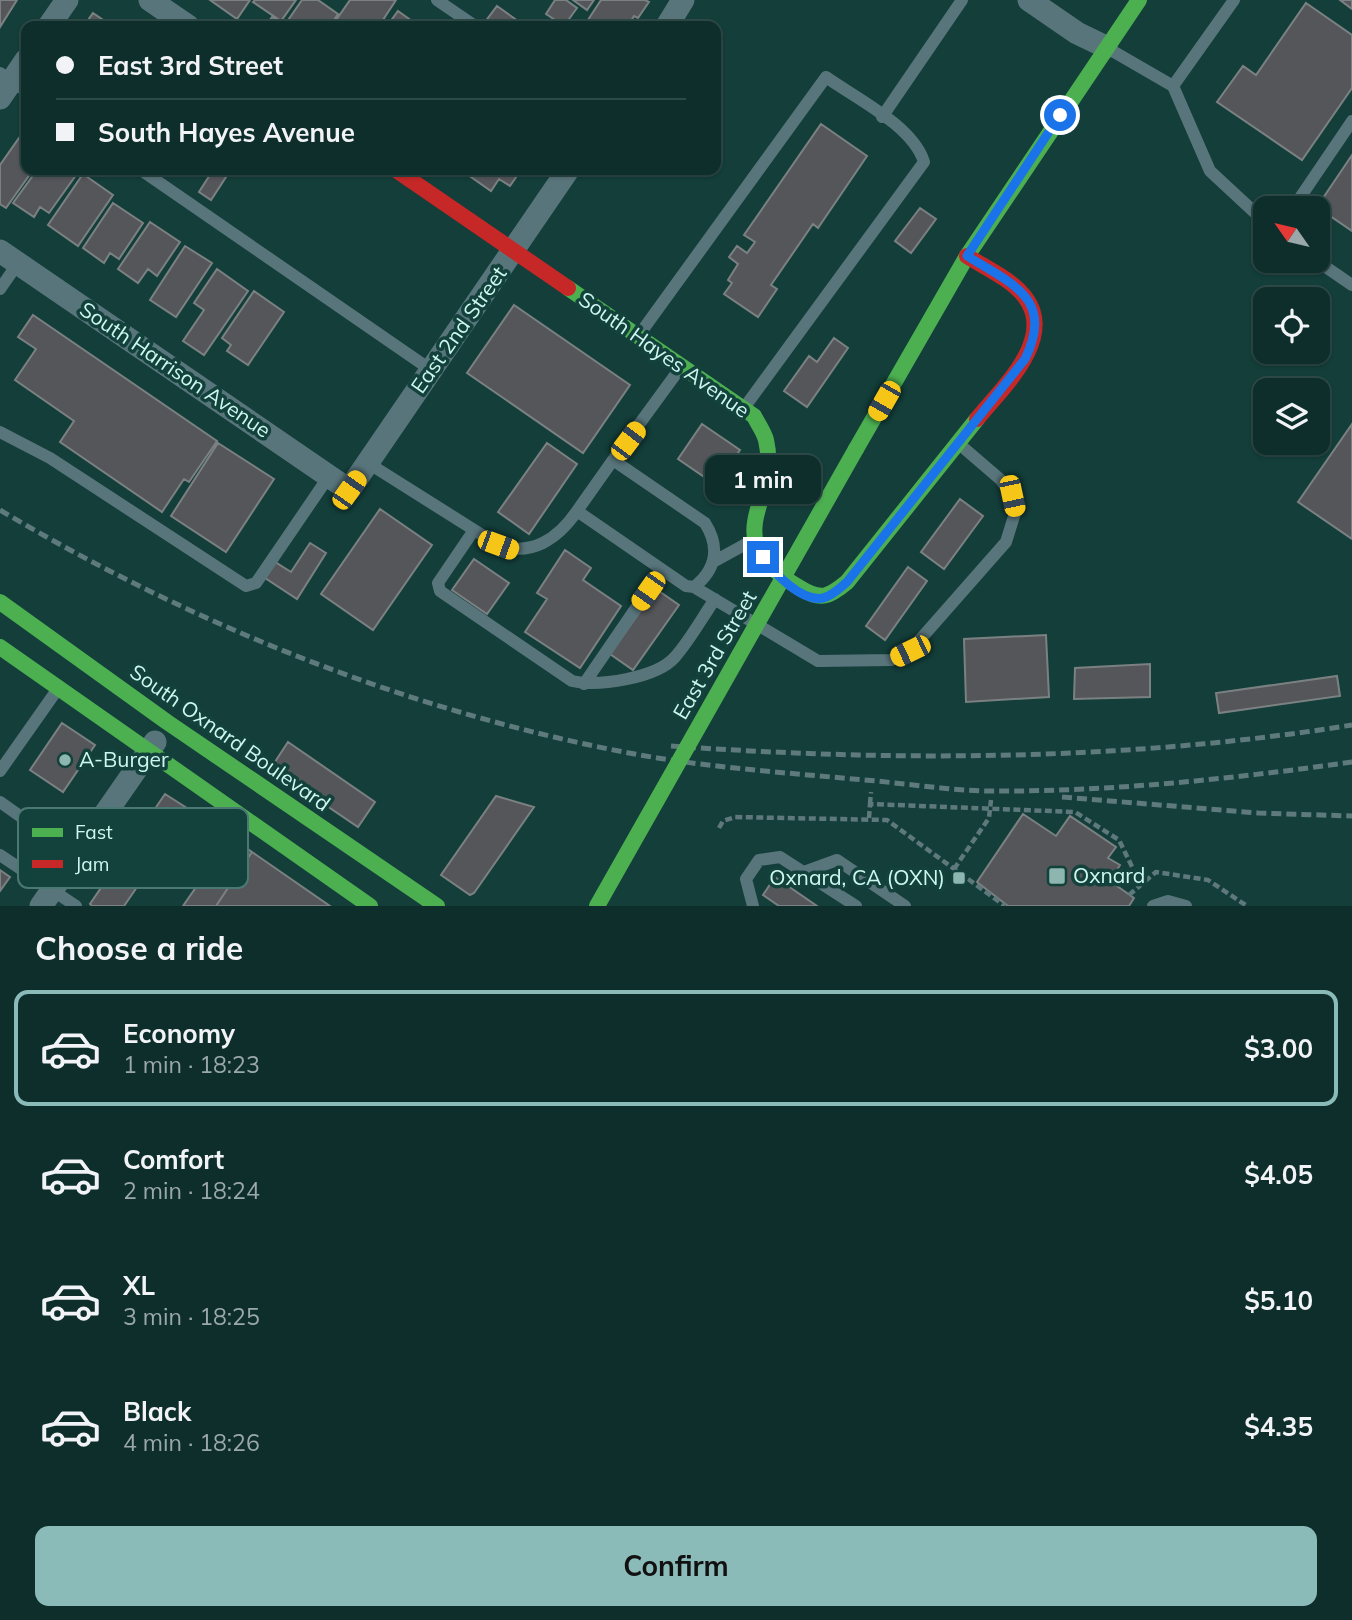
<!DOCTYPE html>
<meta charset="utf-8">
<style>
body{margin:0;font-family:Mulish,sans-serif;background:#173634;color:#f1f3f6;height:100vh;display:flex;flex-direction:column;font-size:26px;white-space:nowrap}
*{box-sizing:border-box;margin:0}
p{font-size:23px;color:#9ba8a9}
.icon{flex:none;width:38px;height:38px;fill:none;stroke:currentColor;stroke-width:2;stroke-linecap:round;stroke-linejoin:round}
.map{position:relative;height:906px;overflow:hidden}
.panel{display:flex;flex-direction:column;background:#0e2e2c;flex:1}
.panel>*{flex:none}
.guide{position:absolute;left:21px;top:21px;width:700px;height:154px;border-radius:14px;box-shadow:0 2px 5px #0004,0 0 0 2px #2e4a48;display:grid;align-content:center;height:154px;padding:0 35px;background:#0e2e2c}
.needle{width:46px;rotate:304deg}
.tools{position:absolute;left:1253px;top:196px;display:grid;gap:14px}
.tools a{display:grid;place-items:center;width:77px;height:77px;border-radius:14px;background:#0e2e2c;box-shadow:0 2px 5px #0004,0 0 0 2px #2e4a48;font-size:35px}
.end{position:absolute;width:32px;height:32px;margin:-16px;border:9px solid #1a73e8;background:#fff;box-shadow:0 0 0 4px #fff}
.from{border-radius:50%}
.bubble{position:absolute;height:49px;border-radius:14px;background:#0e2e2c;box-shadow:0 2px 5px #0004,0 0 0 2px #2e4a48;font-size:23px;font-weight:700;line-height:49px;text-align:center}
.car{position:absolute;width:21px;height:42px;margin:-21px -10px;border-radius:9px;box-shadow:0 0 5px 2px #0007;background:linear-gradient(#f5c518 24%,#345 0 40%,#f5c518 0 76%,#345 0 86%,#f5c518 0)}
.guide b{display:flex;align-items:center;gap:24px;height:66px;font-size:26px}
.guide b+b{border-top:2px solid #2e4a48}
.guide i{width:18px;height:18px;background:#f1f3f6}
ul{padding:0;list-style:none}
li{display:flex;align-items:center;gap:21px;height:116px;margin:0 14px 10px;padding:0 21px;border:4px solid transparent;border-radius:14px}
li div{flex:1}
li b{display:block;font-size:26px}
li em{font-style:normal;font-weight:700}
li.on{border-color:#8bbbb9}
li>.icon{width:63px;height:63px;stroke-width:1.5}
h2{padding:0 35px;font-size:32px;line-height:84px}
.action{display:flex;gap:14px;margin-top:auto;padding:14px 35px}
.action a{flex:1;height:80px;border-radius:14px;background:#8bbbb9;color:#111;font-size:28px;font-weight:700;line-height:80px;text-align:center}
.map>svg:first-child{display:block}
</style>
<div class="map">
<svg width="1352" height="906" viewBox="0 0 1352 906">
<rect width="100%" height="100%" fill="#133e3a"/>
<path fill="#545659" stroke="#7b8182" stroke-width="2" d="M0,0H17L0,27Z
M210,0H250L237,19Z
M255,0H296L281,21L253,2Z
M302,0H318L338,14L330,26H284Z
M350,0H396L379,26H332Z
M555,0H566L577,8L564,26L546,14Z
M573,0H594L587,10Z
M601,0H645L649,2L638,18L634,16L628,26H584Z
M1340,0H1352V9Z
M1306,3L1352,35V88L1302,160L1217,102L1243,66L1256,75Z
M497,6L525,26H482Z
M398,11L419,26H387Z
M93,13L112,26H84Z
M272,17L283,23L281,26H266Z
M821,124L867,156L818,228L813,224L771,285L777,289L758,317L724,294L732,283L728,280L738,264L729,257L737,246L747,253L755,242L744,235Z
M19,138L26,143V170H33L6,208L0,204V165Z
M1352,155V231L1317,207Z
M37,170L79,171L49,213L40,207L34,217L13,203Z
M213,170L226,177L211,200L199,192Z
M461,170H521L510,186L499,179L491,191Z
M83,174L113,195L78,246L48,225Z
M113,203L143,223L119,259L110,253L104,263L83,248Z
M920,208L936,219L911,253L895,241Z
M150,222L180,242L157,276L148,269L138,283L118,269Z
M185,246L212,263L176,317L150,300Z
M217,269L248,291L204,355L183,341L204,310L194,303Z
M254,291L284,312L248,365L227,351L231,345L222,338Z
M514,305L630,385L583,453L467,373Z
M33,315L217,441L189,482L184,479L162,512L60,442L74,421L15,380L36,349L18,337Z
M834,338L848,348L807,407L784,391L809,356L817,362Z
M702,424L740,450L716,485L678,459Z
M1352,424V539L1298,502Z
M218,443L274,479L226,552L171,516Z
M547,443L577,464L529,534L498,512Z
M960,499L983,516L944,569L921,552Z
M380,509L432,545L373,630L321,594Z
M310,543L326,553L297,599L265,578L275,562L291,572Z
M565,550L591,568L583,580L621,606L580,668L525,632L547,599L537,593Z
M474,559L509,583L487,614L452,590Z
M908,567L927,581L885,640L866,626Z
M656,589L679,605L633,670L610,654Z
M1046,635L1049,697L966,702L964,639Z
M1150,664V697L1074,699L1075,668Z
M1337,676L1340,696L1219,713L1216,693Z
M62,723L95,745L63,792L30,770Z
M288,742L375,802L358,827L271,768Z
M165,794L190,810L124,906H92L90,904Z
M496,796L534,807L474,893L470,895L441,875Z
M1023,814L1056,836L1070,816L1116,847L1108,858L1120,865L1110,881L1134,898L1129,906H1008L977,882Z
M235,840L252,852L216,906H183L228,841Z
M252,852L330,906H216Z
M0,870L10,877L0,891Z
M775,877L817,906H779L763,895Z"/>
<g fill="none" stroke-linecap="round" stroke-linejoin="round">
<path stroke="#5e787c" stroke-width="4.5" stroke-dasharray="7 3.5" stroke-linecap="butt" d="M870,804L871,792
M869,818L870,804L1075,812L1119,840L1140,883
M719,828L723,821L735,817L887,820L1005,906
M954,869L989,818L991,800
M1129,895L1156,872L1208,880L1247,906"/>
<path stroke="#59757c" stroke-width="12" d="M437,0L475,26
M1109,49L1173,86L1210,171L1265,222
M0,73L26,91
M1173,86L1234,0
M882,117L962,0
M141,170L431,370
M1293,208L1352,121
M1317,261L1352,285
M0,289L18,263
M639,335L826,77C857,99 913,126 924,162L744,408
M0,432L50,458L246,586L256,583L329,476
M613,460L681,367
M368,463L498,545C531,557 558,539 577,511L686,586L694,587C717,569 720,547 705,523L613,460L577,511
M474,530L438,583L440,591L572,681C598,687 657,678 675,657C690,640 702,618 715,599
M713,562L755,539
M694,587L818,661L891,660L910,651L1006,542L1015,513L1012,496L1001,480L958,443
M584,684L662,570
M0,771L57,690
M0,802L76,856
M0,855L76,906
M804,872L837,860L905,906
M753,906L746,879L759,860L780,857L856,906
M1153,906L1168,901L1186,906"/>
<path stroke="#59757c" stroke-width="23" d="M150,0L188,26
M1029,0L1077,33L1106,47
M49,26L67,0
M667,26L683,0
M0,98L26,60
M0,251L349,490L568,170
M41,906L155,742"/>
<path stroke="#4caf50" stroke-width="16" d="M568,288L754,416C758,424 764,432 766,440C781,504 712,536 800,588C821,601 829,597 847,582L977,419
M856,449L967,256L1139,0
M0,602L167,722L437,906
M0,647L370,906"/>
<path stroke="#c62828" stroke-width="16" d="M396,170L568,288
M967,256C986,268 1011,279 1025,297C1057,339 1001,389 977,419"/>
<path stroke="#5e7a7d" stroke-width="5" stroke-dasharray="10 5" stroke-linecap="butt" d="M0,510C193,625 408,711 629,753C703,767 778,772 853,779C897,782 942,790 987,791C1109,792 1231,779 1352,762
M671,746C898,762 1127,761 1352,725
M1062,797L1258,813L1352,816"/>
<path stroke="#4caf50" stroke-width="16" d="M597,906L856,449"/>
</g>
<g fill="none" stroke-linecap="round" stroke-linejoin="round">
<path stroke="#1a73e8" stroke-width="9" d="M763,557C774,573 801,602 823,598C832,596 840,588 847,582L1025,359C1055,299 1012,284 967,256L1060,115"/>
</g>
<g fill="#8db6b0" stroke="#13423d" stroke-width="2.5">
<circle cx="65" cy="760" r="7"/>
<rect x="1048" y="867" width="18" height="18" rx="3.5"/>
<rect x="952" y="871" width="14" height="14" rx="3.5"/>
</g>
<g text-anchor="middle" stroke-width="7" stroke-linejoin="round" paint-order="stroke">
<g font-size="21" fill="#cef7f0" stroke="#13423d">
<text transform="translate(459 330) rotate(-55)" y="7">East 2nd Street</text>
<text transform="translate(664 355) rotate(35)" y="7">South Hayes Avenue</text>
<text transform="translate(175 370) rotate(34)" y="7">South Harrison Avenue</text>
<text transform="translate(715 655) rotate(-60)" y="7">East 3rd Street</text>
<text transform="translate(230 738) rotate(35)" y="7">South Oxnard Boulevard</text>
</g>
<g font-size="21" fill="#cef7f0" stroke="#13423d" text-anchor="start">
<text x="79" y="767">A-Burger</text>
<text x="1073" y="883">Oxnard</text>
<text x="945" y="885" text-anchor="end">Oxnard, CA (OXN)</text>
</g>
</g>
<rect x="18" y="808" width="230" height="80" rx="10" fill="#13423d" stroke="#4b7873" stroke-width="2"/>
<rect x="32" y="828" width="31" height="9" fill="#4caf50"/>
<rect x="32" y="860" width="31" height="8" fill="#c62828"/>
<g font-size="19" fill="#cef7f0">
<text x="75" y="839">Fast</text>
<text x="75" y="871">Jam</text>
</g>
</svg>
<div class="tools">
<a><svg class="needle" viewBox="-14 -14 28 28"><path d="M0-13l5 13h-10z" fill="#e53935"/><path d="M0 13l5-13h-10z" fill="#9ba8a9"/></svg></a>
<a><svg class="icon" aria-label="locate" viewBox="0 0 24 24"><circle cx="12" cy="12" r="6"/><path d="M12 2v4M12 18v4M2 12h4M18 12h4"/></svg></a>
<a><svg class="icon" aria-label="layers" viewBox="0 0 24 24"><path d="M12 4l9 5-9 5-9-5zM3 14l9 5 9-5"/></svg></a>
</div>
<i class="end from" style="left:1060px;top:115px"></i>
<i class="end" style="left:763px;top:557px"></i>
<div class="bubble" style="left:705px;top:455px;width:116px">1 min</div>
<i class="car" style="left:884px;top:401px;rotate:210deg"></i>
<i class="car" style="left:628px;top:441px;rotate:37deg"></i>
<i class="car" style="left:349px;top:490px;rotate:35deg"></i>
<i class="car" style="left:1012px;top:496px;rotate:168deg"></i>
<i class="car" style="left:498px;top:545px;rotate:110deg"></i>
<i class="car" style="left:648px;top:591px;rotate:215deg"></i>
<i class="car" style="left:910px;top:651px;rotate:244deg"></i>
<div class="guide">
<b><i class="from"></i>East 3rd Street</b>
<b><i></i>South Hayes Avenue</b>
</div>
</div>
<section class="panel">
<h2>Choose a ride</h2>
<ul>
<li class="on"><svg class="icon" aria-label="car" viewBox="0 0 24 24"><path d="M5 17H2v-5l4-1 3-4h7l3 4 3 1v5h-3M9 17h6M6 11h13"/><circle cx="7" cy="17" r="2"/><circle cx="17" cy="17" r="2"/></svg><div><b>Economy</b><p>1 min · 18:23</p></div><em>$3.00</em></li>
<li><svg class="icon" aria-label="car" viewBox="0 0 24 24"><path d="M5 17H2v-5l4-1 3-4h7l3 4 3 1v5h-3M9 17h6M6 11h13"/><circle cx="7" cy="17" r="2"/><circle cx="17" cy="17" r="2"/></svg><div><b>Comfort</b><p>2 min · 18:24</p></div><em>$4.05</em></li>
<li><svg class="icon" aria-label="car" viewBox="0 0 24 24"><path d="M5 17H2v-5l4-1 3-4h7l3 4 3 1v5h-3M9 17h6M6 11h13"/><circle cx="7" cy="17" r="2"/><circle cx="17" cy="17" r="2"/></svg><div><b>XL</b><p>3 min · 18:25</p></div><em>$5.10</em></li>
<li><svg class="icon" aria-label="car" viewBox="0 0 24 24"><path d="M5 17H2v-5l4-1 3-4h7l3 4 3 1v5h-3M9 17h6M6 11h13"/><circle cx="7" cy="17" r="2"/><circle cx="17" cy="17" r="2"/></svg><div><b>Black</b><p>4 min · 18:26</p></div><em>$4.35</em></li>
</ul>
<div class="action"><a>Confirm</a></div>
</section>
